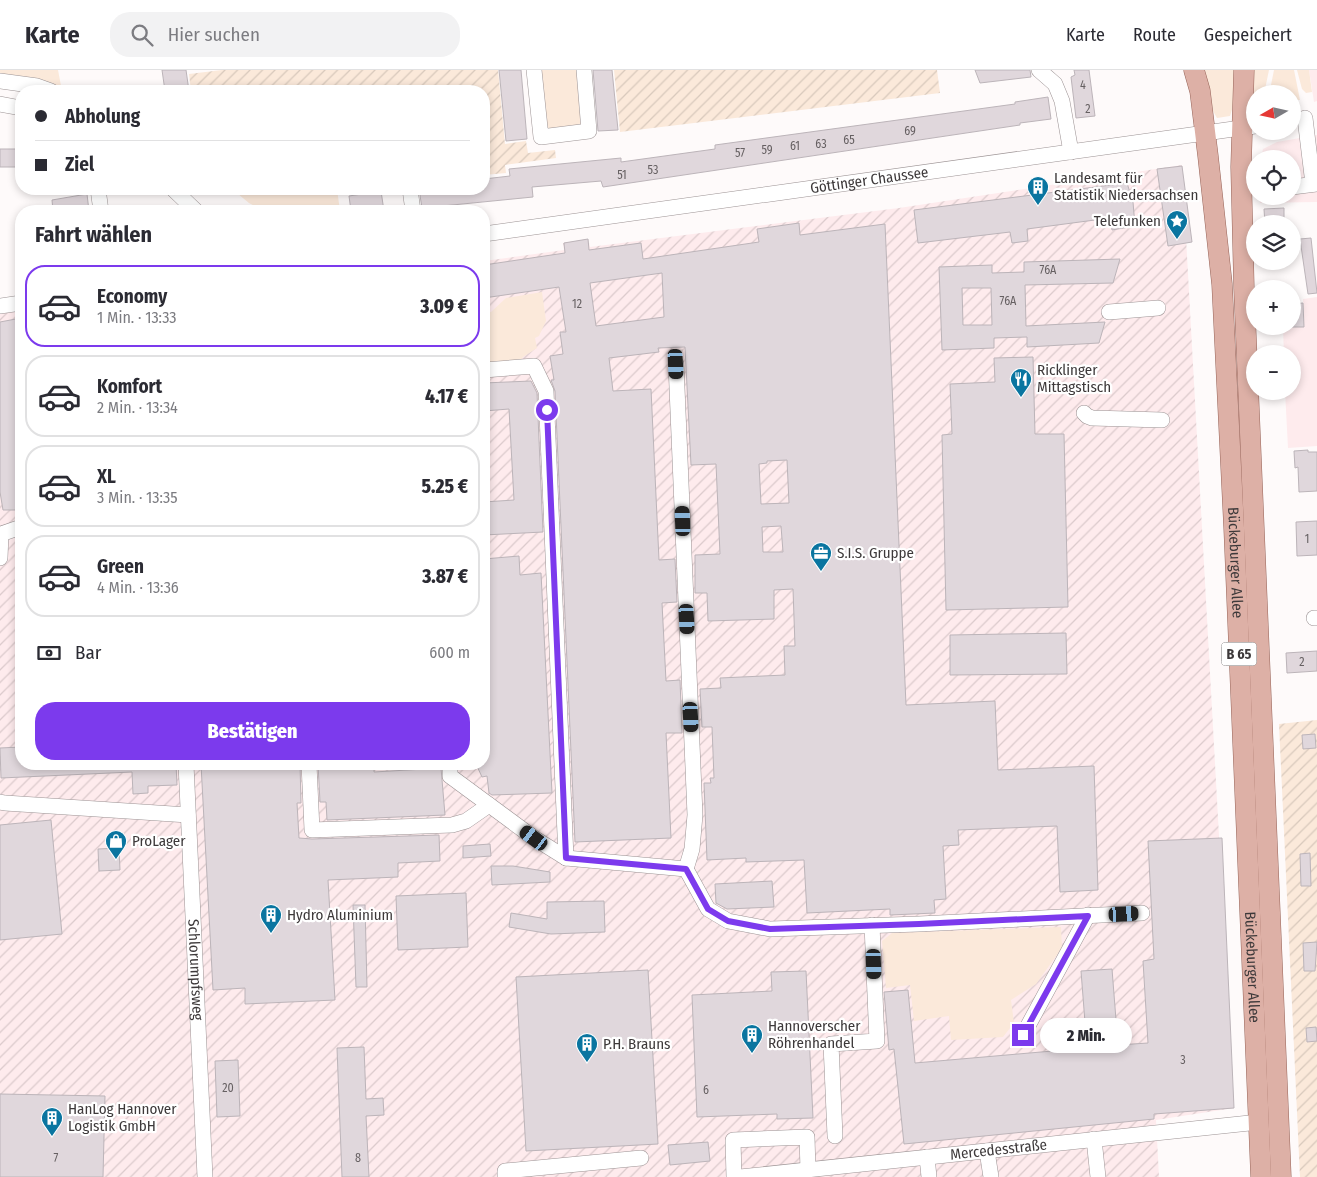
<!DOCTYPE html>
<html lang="de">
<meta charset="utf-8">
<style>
body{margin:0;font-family:"Fira Sans Condensed",sans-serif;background:#f2f2f3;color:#2b2b33;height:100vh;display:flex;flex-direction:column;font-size:19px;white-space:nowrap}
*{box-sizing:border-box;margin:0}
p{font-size:16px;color:#7c7c81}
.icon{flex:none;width:28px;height:28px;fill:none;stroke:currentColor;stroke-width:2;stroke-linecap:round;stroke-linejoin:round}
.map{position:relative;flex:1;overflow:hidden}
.panel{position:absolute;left:15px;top:135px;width:475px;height:565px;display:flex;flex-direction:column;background:#fff;border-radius:20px;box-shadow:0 2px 8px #0003}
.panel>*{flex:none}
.banner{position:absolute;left:15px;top:15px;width:475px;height:110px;border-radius:20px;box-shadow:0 2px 8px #0003;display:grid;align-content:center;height:110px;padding:0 20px;background:#fff}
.needle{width:32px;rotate:261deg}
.buttons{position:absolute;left:1246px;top:15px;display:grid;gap:10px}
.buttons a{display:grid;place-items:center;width:55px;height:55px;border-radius:50%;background:#fff;box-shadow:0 2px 8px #0003;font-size:25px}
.end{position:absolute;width:22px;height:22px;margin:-11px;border:6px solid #7c3aed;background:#fff;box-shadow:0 0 0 2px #fff}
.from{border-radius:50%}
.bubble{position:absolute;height:35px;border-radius:18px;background:#fff;box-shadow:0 2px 8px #0003;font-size:16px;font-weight:800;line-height:35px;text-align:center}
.car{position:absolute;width:15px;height:30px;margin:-15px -8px;border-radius:6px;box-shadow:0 0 4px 1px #0007;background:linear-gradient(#222 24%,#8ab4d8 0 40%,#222 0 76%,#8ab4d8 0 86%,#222 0)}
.banner b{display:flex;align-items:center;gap:18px;height:48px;font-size:19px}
.banner b+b{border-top:1px solid #e1e1e2}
.banner i{width:12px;height:12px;background:#2b2b33}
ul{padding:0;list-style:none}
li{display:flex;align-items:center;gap:15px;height:82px;margin:0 10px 8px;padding:0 10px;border:2px solid #e1e1e2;border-radius:20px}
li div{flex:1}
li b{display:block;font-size:19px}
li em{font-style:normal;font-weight:800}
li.current{border-color:#7c3aed}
li>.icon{width:45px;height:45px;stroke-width:1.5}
h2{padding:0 20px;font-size:22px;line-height:60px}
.pay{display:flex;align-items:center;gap:12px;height:55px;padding:0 20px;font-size:19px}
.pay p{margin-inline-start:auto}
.primary-button{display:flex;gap:10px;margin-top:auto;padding:10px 20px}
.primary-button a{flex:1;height:58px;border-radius:20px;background:#7c3aed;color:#fff;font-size:20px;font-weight:800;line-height:58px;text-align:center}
header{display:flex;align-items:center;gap:30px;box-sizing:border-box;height:70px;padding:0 25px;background:#fff;border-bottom:1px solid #e1e1e2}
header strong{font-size:24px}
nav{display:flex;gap:28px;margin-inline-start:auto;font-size:18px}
.search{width:350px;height:45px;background:#f2f2f3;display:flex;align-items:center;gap:12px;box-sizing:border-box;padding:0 18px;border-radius:20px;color:#7c7c81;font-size:19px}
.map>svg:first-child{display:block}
</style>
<header>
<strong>Karte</strong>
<div class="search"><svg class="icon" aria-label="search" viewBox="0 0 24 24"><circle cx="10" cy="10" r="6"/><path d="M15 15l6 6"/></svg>Hier suchen</div>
<nav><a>Karte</a><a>Route</a><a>Gespeichert</a></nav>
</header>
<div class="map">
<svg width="1317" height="1107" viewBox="0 0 1317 1107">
<defs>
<pattern id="industrial-furrows" width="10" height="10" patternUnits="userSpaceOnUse" patternTransform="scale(1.25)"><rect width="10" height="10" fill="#feebed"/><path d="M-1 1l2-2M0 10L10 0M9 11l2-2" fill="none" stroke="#dbcacc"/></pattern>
<pattern id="garden-furrows" width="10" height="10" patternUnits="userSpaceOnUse" patternTransform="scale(1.25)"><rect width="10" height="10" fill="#fbe9da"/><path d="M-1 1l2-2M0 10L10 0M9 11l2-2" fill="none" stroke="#d8c9bc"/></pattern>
</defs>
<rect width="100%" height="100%" fill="#fefafa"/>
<path fill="#feebed" d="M1309,0H1317V31L1314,32Z
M1317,65V132L1260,133V126H1292V89H1261L1263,79L1277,72Z
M1317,227V376L1288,378L1285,321H1292V284H1284L1283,258L1304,256L1303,229Z"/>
<path fill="url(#industrial-furrows)" d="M1182,95L1234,1038L1156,1050L1159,1107H0V236L21,233V694H484V191L564,180L563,173L588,169L590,177L899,138Z"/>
<path fill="#fbe9da" d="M0,0H58L62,21L38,11L0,5Z
M539,0H580L585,57L546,61Z
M1205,0H1235L1234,33L1230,46L1217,48L1213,41Z
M1253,0H1269L1264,24H1255V27L1252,19Z
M1274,0H1294L1300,30H1293L1292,24H1275L1270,20Z
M1297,0H1309L1312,22L1306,23L1302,19Z
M232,119H337L340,141H264L249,133Z
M542,222L546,251L539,266L535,268L537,278L523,287L518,294L484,296V242H491L506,228Z
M1061,857L1062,878L1036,914L1011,930L1014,953L1003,967L951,970L949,946L914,951L910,915L886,918L882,871L892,863Z"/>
<path fill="url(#garden-furrows)" d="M222,0H498L505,74L526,71L528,83L555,80L556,88L505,95L506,103L484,105V21H191L189,4Z
M614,0H937L940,23L620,62Z
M1317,650V1107H1300L1279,654Z"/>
<path fill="#e0d7dc" stroke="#bcb4b9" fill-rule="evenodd" d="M162,0H186L189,21H165Z
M499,0H521L527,69L506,71Z
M593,0H612L618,60L598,61Z
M975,0H1030L1031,7L980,13Z
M1074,0H1089L1095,46L1076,48L1071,7L1075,5Z
M1048,27L1051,49L1020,53V55L603,117L601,111L532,117L533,127L422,138L419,119H484V109L510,106L509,99L621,88V92L715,79V75L1015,34V32Z
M0,79H21V97H0Z
M1182,96L1192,172L1168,176L1157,99Z
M1127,113L1133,132L1135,156L1112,160L1110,148L1027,159L1028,171L1012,173L1010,162L918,173L914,140Z
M381,121L384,141H351L349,126Z
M87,124L89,141H53L52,130Z
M1284,138V154H1265L1264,139Z
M799,153L800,165L885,154L906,635L995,631L998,700L1094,696L1098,820L1060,822L1057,756L958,760L959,775L943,776L946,829L934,830L935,843L890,845V839L807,843L804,790L746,792V788L707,790L704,713H711L710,708H714L712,657H702L700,619L721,618L720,608L785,605L784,576H795L793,519L774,520V549L708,551L707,523H695V485L720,484L716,394L691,395L685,277L658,278L659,282L609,288L613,321L651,319L659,490L675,489L677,532L662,533L666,611L680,610L682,663H666L671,768L575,772L555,321L551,310H554L550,286L563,284L560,262H566L559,217L484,228V195L565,183L564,173L588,169L589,180L641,173L643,189L759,172L757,159ZM662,203L664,247L596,256L590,213ZM787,390L789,433L761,434L759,394L767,393V391ZM781,456L783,482H763L762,457Z
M1311,168L1317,223L1308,224L1300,169Z
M1120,189L1113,213L1025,215L1026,256L1105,252L1099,273L1027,277V267L994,268V278L942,280L939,197L992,195V203L1024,202V192ZM962,218H991L992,255H963Z
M1303,233L1304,257H1292V234Z
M21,248V440H3L0,422V252Z
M1033,287L1035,364H1064L1068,537L946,540L942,365L952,364L950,314L995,312L994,288Z
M531,311L537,323L543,462L484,465V432L514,430L509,339L484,341V313Z
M1308,380V382H1317V421L1299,422L1298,397L1295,398L1294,381Z
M1317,451V485L1297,486L1296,452Z
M519,486L520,505L541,503L552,723L492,725L489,723L487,706L482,707L476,694H484V489Z
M1066,563L1067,604L950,605V565Z
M1317,581V601L1287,603L1286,583Z
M1315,664L1316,678L1303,679L1302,665Z
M21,677V694H176L177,715L148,716V723L133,724L132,702L1,708L0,678Z
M201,694H300L301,733H297L299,768L312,769L439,765L440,791L398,793V807L328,810L335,930L245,934V918L213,920Z
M318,694H374V702L441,698L445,745L327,750L326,732H320Z
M51,750L62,864L0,870V755Z
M1222,768L1234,1038L1154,1044V1049L904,1074L894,979L889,980L884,922L908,920L915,993L1087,978L1081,901L1112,899L1118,975L1148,973L1143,891L1154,889L1148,771Z
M490,774L491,786L463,788V776Z
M119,778L120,800L99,801L98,779Z
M1310,783L1311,816H1301L1300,784Z
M491,796H513L550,802V812L492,815Z
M772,811L774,837L727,839L716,833L715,814Z
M466,823L468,877L398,880L396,826Z
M604,831L605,862L551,864L509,857L511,843L547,849V832Z
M353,835H365L367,917H356Z
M1317,872L1315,901H1304L1303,873Z
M648,900L658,1074L526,1081L516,907Z
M806,901L813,1048L777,1049V1044L697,1047L692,925L772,921L771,902Z
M1316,957L1317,971L1307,972L1306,958Z
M364,977L366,1029L383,1028L384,1045L366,1046L369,1107H342L337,978Z
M238,990L240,1046L217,1047L215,991Z
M0,1024L105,1026L103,1107H0Z
M708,1072L710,1091L670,1095L668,1075Z"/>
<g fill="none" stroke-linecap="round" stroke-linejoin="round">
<g stroke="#9c9394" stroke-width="16">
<g id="minor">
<path d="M534,0L541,67L589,61L584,0"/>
<path d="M1039,0L1055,14L1062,31L1071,82"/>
<path d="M0,11L37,16L51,21"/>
<path d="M0,34L21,38"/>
<path d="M1305,48L1313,114"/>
<path d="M1292,117L1317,114"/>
<path d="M98,119L101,141"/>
<path d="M173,119L196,141"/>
<path d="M410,119L413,141"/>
<path id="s1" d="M484,164L1255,56"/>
<path d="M0,236L21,233"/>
<path d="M1109,242L1158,238"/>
<path d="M676,294L695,745L692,779L686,799"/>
<path d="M484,300L534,296L546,321L566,788"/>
<path d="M1084,343L1087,346L1092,348L1162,350"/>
<path d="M0,488L1,464L21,457"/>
<path d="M1314,548H1317"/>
<path id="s2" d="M186,694L205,1107"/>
<path d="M309,694L312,760L452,755L466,751L489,735"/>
<path d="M450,694V706L534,768L566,788L686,799L708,839L728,851L770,859L919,854L1142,843"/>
<path d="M0,732L5,733L188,745"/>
<path d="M1023,965L1088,845"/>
<path d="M835,1066L831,974L877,971L872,855"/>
<path d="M1094,1069L1098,1107"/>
<path d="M987,1081L991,1107"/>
<path d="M927,1087L929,1107"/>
<path d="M505,1107V1101L641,1088"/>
<path d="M734,1107L733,1070L807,1067L808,1100"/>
<path id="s3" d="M740,1107L1259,1052"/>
</g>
</g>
<g stroke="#976459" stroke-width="21">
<g id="major">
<path id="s4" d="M1194,0L1200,21L1208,86L1222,214L1234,458L1261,1107"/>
<path d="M1244,0L1241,97L1244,218L1281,1107"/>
</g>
</g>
<use href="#minor" stroke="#fff" stroke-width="15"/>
<use href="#major" stroke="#ddb0a6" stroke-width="20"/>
</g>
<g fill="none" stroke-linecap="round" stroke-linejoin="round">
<path stroke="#7c3aed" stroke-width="6" d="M547,340L566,788L686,799L708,839L728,851L770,859L919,854L1088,846L1023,965"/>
</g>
<defs>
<g id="building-pin" transform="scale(1.125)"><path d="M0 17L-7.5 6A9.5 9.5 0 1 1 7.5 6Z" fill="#0a75a0" stroke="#fff"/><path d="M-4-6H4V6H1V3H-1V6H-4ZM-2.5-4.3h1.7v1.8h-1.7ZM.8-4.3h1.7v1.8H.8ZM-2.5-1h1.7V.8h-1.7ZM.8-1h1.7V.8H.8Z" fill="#fff"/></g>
<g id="sight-pin" transform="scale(1.125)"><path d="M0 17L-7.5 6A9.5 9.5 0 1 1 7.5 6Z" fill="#0a75a0" stroke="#fff"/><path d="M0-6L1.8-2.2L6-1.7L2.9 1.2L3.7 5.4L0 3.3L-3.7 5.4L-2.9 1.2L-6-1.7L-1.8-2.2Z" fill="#fff"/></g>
<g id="restaurant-pin" transform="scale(1.125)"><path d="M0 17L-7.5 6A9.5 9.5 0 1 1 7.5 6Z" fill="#0a75a0" stroke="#fff"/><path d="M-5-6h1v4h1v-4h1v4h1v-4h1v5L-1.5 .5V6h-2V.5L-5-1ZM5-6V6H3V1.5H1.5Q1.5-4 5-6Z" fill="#fff"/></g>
<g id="office-pin" transform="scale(1.125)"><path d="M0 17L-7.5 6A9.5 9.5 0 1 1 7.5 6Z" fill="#0a75a0" stroke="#fff"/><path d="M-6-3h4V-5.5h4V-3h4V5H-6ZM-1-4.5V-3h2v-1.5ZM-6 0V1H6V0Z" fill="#fff"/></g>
<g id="shop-pin" transform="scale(1.125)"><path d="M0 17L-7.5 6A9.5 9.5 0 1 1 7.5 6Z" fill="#0a75a0" stroke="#fff"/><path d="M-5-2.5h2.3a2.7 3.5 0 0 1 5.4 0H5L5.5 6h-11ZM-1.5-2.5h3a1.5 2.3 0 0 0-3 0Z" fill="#fff"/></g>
</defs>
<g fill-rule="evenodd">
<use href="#building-pin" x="1038" y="117"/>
<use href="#sight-pin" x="1177" y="151"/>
<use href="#restaurant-pin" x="1021" y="309"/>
<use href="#office-pin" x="821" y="483"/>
<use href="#shop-pin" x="116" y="771"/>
<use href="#building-pin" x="271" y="845"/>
<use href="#building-pin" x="752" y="965"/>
<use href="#building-pin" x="587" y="974"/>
<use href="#building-pin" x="52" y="1048"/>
</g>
<g text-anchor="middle" stroke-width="4.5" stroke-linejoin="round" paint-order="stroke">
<g font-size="12" fill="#666062">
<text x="1083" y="19">4</text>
<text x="1088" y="43">2</text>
<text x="910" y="65">69</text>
<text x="849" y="74">65</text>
<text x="821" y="78">63</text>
<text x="795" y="80">61</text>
<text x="767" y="84">59</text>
<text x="740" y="87">57</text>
<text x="653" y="104">53</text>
<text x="622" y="109">51</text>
<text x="1048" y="204">76A</text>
<text x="1008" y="235">76A</text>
<text x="577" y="238">12</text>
<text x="1307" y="473">1</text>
<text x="1302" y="596">2</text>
<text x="1183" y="994">3</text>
<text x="228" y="1022">20</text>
<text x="706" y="1024">6</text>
<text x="56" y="1092">7</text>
<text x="358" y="1092">8</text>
</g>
<rect fill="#fff" stroke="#777475" stroke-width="1" x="1221.5" y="572.5" width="35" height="23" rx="4"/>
<g font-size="14" font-weight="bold" fill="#3d393a">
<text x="1239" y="589">B 65</text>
</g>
<g font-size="15" fill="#3d393a" stroke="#fff" text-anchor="start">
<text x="1054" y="113">Landesamt für<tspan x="1054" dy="17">Statistik Niedersachsen</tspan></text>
<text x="1161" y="156" text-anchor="end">Telefunken</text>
<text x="1037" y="305">Ricklinger<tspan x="1037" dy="17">Mittagstisch</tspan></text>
<text x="837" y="488">S.I.S. Gruppe</text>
<text x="132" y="776">ProLager</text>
<text x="287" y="850">Hydro Aluminium</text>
<text x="768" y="961">Hannoverscher<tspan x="768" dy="17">Röhrenhandel</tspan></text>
<text x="603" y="979">P.H. Brauns</text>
<text x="68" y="1044">HanLog Hannover<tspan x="68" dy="17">Logistik GmbH</tspan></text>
</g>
<g font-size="15" fill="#3d393a" stroke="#fff">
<text dy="5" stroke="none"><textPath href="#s1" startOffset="389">Göttinger Chaussee</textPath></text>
<text dy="5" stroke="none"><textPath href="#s4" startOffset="495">Bückeburger Allee</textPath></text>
<text dy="5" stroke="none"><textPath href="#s4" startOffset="900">Bückeburger Allee</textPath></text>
<text dy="5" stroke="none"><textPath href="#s2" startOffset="206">Schlorumpfsweg</textPath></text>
<text dy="5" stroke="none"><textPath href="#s3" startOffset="260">Mercedesstraße</textPath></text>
</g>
</g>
</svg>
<div class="buttons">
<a><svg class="needle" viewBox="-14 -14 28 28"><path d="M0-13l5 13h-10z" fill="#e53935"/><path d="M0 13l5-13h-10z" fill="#7c7c81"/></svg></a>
<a><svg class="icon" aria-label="locate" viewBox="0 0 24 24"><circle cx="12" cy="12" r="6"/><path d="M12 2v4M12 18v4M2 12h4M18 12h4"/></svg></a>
<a><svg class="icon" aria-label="layers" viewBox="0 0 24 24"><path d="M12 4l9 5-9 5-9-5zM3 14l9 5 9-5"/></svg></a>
<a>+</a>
<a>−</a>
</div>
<i class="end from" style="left:547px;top:340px"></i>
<i class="end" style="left:1023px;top:965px"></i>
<div class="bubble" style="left:1040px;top:948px;width:92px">2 Min.</div>
<i class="car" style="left:676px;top:294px;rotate:177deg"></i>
<i class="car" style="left:683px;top:451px;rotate:358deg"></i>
<i class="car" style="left:687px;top:549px;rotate:177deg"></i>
<i class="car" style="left:691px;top:647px;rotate:177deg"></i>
<i class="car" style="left:534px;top:768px;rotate:307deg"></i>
<i class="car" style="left:1124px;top:844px;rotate:87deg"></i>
<i class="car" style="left:874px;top:894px;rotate:178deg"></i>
<div class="banner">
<b><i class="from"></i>Abholung</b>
<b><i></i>Ziel</b>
</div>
<section class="panel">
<h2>Fahrt wählen</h2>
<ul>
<li class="current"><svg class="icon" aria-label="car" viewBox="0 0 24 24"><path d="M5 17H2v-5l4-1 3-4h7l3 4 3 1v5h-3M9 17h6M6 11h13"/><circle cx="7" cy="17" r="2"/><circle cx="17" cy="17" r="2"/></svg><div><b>Economy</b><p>1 Min. · 13:33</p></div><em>3.09 €</em></li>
<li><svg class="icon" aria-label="car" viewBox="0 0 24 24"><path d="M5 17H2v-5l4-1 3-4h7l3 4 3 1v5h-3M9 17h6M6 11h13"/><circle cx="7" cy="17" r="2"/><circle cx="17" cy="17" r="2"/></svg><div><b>Komfort</b><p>2 Min. · 13:34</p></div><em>4.17 €</em></li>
<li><svg class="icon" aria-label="car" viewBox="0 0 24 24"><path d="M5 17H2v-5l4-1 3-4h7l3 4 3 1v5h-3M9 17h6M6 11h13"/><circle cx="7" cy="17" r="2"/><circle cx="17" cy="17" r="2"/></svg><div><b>XL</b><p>3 Min. · 13:35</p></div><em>5.25 €</em></li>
<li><svg class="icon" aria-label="car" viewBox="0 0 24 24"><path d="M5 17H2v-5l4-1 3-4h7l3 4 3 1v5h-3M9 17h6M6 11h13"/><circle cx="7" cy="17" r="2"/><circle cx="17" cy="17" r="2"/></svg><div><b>Green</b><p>4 Min. · 13:36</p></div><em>3.87 €</em></li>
</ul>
<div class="pay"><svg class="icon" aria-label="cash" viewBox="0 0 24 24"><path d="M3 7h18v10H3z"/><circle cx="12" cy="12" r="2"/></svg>Bar<p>600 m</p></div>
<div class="primary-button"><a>Bestätigen</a></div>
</section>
</div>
